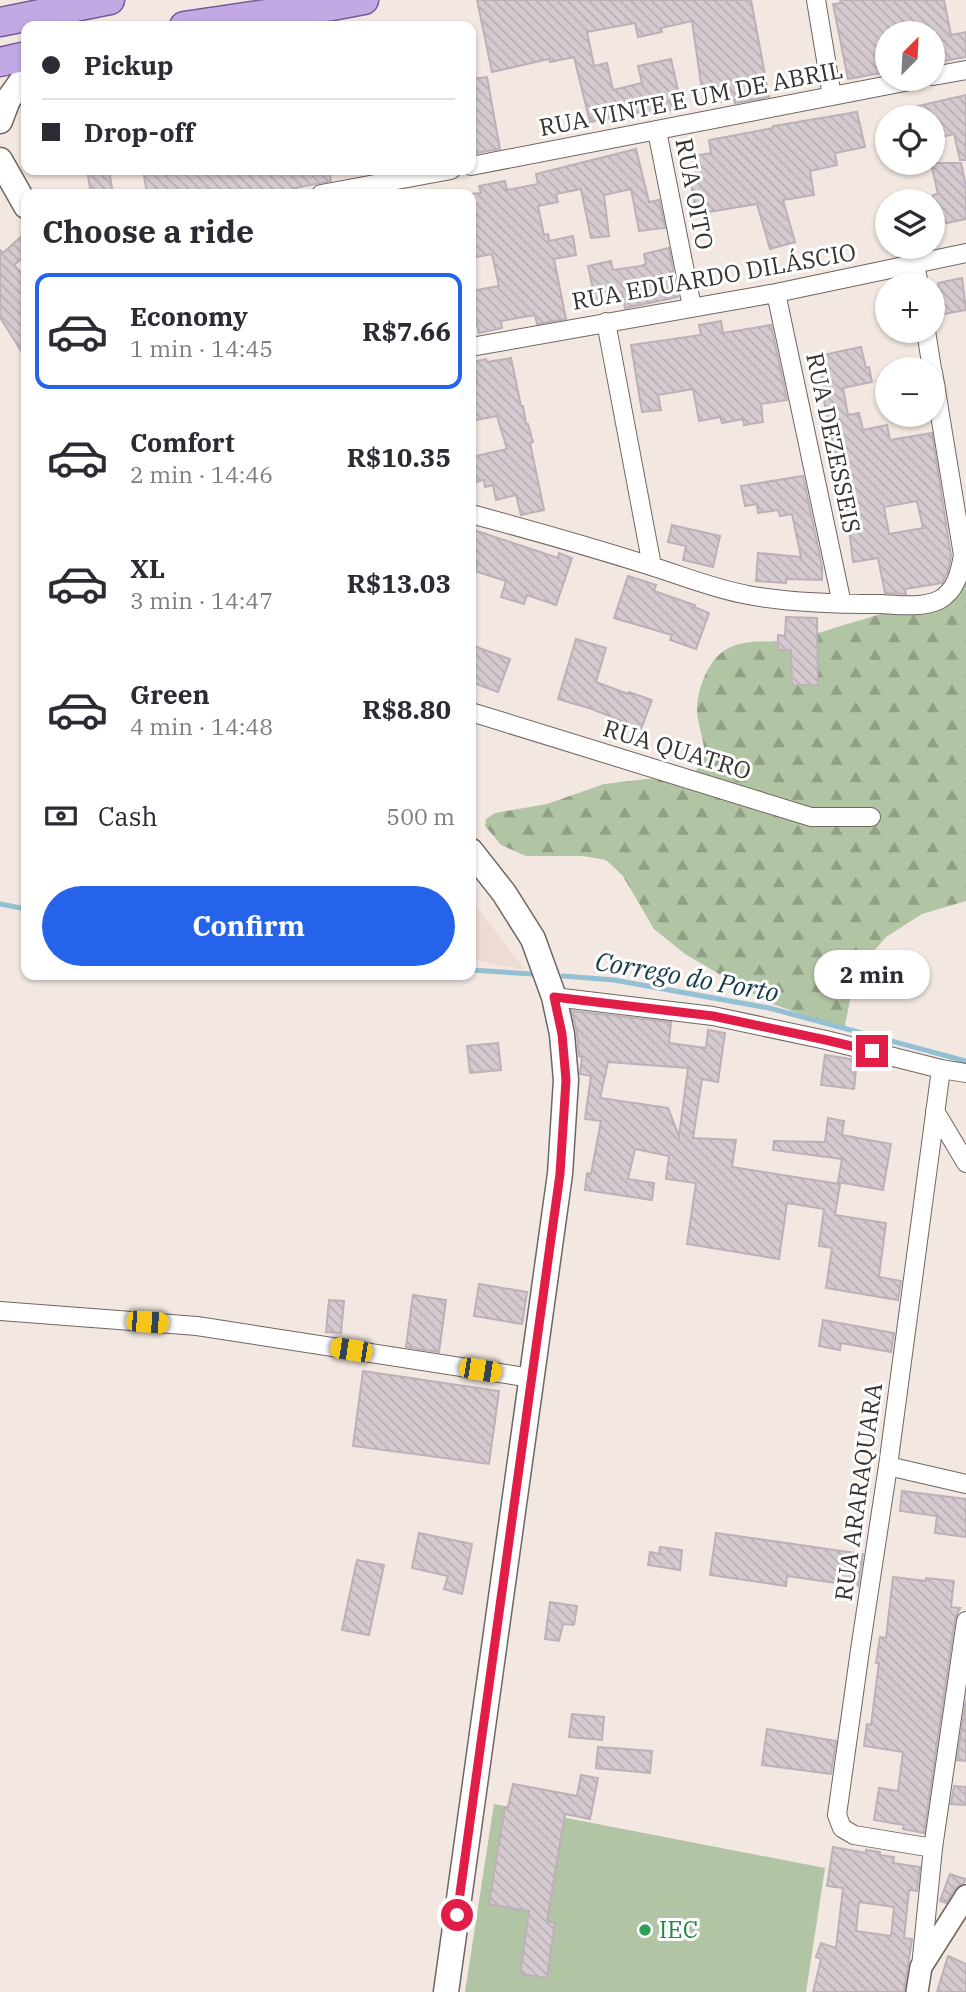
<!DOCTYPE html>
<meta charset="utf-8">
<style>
body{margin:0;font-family:"IBM Plex Serif",serif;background:#f7f7f7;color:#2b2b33;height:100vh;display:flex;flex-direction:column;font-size:26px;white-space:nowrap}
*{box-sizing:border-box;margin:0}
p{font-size:23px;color:#7c7c81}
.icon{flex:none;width:38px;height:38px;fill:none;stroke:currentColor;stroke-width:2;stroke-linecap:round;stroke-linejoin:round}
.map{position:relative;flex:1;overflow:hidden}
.details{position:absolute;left:21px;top:189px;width:455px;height:791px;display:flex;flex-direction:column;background:#fff;border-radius:14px;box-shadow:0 2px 5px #0004}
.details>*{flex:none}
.hud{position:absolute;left:21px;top:21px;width:455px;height:154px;border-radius:14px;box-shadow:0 2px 5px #0004;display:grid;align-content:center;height:154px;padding:0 21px;background:#fff}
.needle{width:46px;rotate:24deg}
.fabs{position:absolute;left:875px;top:21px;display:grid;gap:14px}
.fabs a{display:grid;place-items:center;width:70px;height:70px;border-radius:50%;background:#fff;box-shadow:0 2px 5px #0004;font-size:35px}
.end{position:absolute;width:32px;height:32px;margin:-16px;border:9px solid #e11d48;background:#fff;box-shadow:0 0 0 4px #fff}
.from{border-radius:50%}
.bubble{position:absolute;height:49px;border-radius:24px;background:#fff;box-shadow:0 2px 5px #0004;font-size:23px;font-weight:700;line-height:49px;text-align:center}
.car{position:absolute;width:21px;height:42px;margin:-21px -10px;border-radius:9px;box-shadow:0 0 5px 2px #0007;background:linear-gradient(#f5c518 24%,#345 0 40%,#f5c518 0 76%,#345 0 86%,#f5c518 0)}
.hud b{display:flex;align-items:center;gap:24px;height:66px;font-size:26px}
.hud b+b{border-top:2px solid #e1e1e2}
.hud i{width:18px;height:18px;background:#2b2b33}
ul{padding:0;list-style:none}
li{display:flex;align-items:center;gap:21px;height:116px;margin:0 14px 10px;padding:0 7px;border:4px solid transparent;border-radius:14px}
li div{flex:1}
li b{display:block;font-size:26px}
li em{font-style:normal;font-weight:700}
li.active{border-color:#2563eb}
li>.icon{width:63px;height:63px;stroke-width:1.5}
h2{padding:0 21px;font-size:32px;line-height:84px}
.pay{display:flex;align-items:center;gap:18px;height:77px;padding:0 21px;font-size:26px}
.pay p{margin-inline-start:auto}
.action{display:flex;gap:14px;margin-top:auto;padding:14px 21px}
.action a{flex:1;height:80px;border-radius:42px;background:#2563eb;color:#fff;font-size:28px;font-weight:700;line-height:80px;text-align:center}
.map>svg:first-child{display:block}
</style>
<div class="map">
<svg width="966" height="1992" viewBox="0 0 966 1992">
<defs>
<pattern id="forest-firs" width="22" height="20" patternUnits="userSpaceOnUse" patternTransform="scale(1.75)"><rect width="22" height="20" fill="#b1c4a3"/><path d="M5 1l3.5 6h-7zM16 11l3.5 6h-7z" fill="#91a085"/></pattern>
<pattern id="building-back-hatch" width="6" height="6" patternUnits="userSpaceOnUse" patternTransform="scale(1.75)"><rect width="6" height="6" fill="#d5cad0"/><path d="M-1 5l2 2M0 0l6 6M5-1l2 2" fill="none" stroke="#b7aeb3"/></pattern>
</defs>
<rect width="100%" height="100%" fill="#f2e7e1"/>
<path fill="#eedbd1" d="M471,899L525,970L471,959Z"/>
<path fill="url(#forest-firs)" d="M966,574V901L922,914L886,937L868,958L853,986L844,1030L765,1001L685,954L654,929L623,876L606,860L583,856H526L501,845L485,826L486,819L495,813L547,804L604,784L691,774C716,758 698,735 697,711C697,690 707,662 725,650C746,637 770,644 793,640C810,636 827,630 844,625C889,612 928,601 966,574Z"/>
<path fill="#b1c4a3" d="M494,1804L825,1868L806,1992H465Z"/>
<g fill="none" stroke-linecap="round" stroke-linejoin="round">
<path stroke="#93c0d3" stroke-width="5" d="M0,904L26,909
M471,970L532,974
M563,976L614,980L769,1008L966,1061"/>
</g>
<path fill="url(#building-back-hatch)" stroke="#bbb1b6" stroke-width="2" fill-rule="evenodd" d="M477,0H751L769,97L735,103V100L704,104L692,21L661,28L662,32L638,37L635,23L587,32L594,66L607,63L613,90L642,83L638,66L671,59L682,108L648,115L647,111L590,122L574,57L550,62L549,59L492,72Z
M840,0H944L951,35L966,32V57L933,63V33H887V72L848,79L833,4L841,3Z
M487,77L500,149L475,153L471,133V79Z
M966,95V160H960L954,134L933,139V117H893L892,112Z
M857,112L865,147L835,153L837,165L810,171L814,195L783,200L795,242L770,249L757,204L696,214L691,183L698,182L693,156L711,153L709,140L773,128V126Z
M636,149L649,202L659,200L665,228L639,231L631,189L604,195L609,236L591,238L581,189L556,194L558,202L538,206L544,235L548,234L549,241L573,236L576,255L554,259L566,319L537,324L535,315L501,321L502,328L479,333L477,324L471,325V291L499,286L492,254L471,258V194L481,193L479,186L505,181L507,190L538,184L536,174Z
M931,163H961L966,187V219L933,226V195L938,194Z
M87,170H109L113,194H91Z
M143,170H166L167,175L192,170H329L331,181L295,188V190L272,194H147Z
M26,232V255L14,265L26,278V359L0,317V250L3,253Z
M669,248L678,297L625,308L622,292L595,299L588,266L611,261L613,270L641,266L646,264L644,254Z
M962,278L966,310L944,314L938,283Z
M721,321L723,333L771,325L787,400L761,404L763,422L744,425L743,419L722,423L720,417L699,421L693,389L658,395L661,410L642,412L631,345L701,335L699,325Z
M861,347L866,368L869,367L872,382L843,388L848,415L859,413L863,430L887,425L890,440L932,433L951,556L948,571L942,583L905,589L906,594L885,593L878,558L853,562L847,512L844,513L834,458H836L823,396H825L818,356ZM917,501L923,528L889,534L884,507Z
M511,358L521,406H523L526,424H528L533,442L530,443L544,510L521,515L516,495L496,500L493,485L485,487L484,480L471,483V457L507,449L497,416L471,421V394H474L472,385L477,384L473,362L486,359L487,362Z
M803,476L822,566V580L786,579V583L756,581L758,553L801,557L792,514L780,516L778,510L758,513L757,504L745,506L741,486Z
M672,525L720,536L713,567L683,560L686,546L668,542Z
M471,529L558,558L559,553L572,558L556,605L527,595L524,604L501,597L506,581L475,571L478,562H477L474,569H471Z
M628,576L656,585L654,591L695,605L694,607L709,613L696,649L670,640L672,635L614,618Z
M786,617L817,618L818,685H792L791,650H778V635L785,636Z
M576,639L606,648L596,682L628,694L629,692L652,700L641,729L592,709L558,699Z
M471,645L510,659L498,692L471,682Z
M572,1011L671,1022L669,1043L706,1048L708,1030L725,1033L718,1082L702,1079L693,1138L736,1140L732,1167L840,1184L835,1215L886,1223L879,1277L901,1281L898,1300L826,1288L832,1248L819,1246L824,1209L787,1203L779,1259L687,1244L696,1183L666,1179L669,1156L635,1149L628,1179L654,1183L652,1200L585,1190L587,1173L591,1174L601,1121L585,1119L591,1076L580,1074L582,1057L579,1056L577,1033ZM608,1062L688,1068L679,1136L668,1108L600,1098Z
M498,1043L501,1070L470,1073L467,1046Z
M825,1055L857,1060L854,1089L821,1085Z
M828,1118L844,1121L842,1135L891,1144L883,1190L838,1182L842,1159L773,1150L774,1141L825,1142Z
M479,1284L527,1292L522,1324L474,1316Z
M413,1295L446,1300L439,1352L406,1347Z
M329,1300L344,1301L341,1333L326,1332Z
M823,1320L894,1333L891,1352L841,1343L840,1350L819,1346Z
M363,1371L499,1391L489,1464L353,1446Z
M902,1491L966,1499V1537L935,1533L937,1516L900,1511Z
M419,1533L472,1544L462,1594L444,1589L448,1576L412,1568Z
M716,1533L863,1554L858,1586L787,1576L786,1586L710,1575Z
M660,1547L682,1550L680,1570L648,1565L650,1552L659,1554Z
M357,1560L384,1565L369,1635L342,1630Z
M893,1577L926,1581V1578L954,1581L951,1607L960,1608L955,1619L924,1833L903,1829L904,1825L874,1820L879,1788L898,1791L903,1752L864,1746L867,1724L871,1725L879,1663H876L880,1637L886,1638Z
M550,1602L577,1606L574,1625L563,1624L559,1641L545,1639Z
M966,1700V1761L957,1760Z
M572,1714L604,1717L602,1740L569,1737Z
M767,1729L836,1741L831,1774L762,1765Z
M598,1747L652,1751L650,1773L596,1768Z
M581,1775L598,1778L590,1819L565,1814L547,1921L555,1923L547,1978L520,1974L529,1911L489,1904L505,1807H508L513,1784L577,1796Z
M954,1786L966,1787V1805L951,1804Z
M833,1847L866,1853V1850L880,1852V1855L894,1857L893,1863L920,1867L917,1891L909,1890L904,1938L912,1939L904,1992H813L821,1959L816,1957L821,1943L836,1948L843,1888L827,1886ZM859,1902L894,1907L891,1936L856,1931Z
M950,1874L965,1879L964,1883L955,1889L946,1903L940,1901Z
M948,1956L966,1964V1992H937Z"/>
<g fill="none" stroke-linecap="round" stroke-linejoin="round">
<g stroke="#706661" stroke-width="20">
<path id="minor" d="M816,0L832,96
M933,76L966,70
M657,131L692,307
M471,166L920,79
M321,194L451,170
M915,264L919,285
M776,293L842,604
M606,322L652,566
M926,331L932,369
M471,347L776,293L966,253
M471,514C531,530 591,547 651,566C683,576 714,589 748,595C791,603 837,604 881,604C899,605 922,608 939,600C956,591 960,572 963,555L933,372
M471,712L811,817H871
M554,997L713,1016L826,1040L941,1069L966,1073
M935,1111L966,1163
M0,1311L197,1326L532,1378
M888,1466L966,1484
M933,1848L854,1835L842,1828L837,1815L860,1650L888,1466L941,1069
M921,1967L933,1848L966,1621"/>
</g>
<g stroke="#706661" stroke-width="24">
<path id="tertiary" d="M917,1992L921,1967L966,1896"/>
</g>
<g stroke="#706661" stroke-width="27">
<path id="secondary" d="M0,121L8,100L26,75
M0,160L26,206
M446,1992L560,1174L566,1080L562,1034L554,997L533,939L504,893L471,851"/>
</g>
<g stroke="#765a99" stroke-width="31">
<path id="primary" d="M0,22L110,0
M184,26L259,15L332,6L364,0
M0,62L26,56"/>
</g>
<use href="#minor" stroke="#fff" stroke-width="18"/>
<use href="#tertiary" stroke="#fff" stroke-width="21"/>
<use href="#secondary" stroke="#fff" stroke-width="24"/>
<use href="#primary" stroke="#c2a9e4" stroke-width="28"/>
</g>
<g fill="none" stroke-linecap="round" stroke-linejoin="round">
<path stroke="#e11d48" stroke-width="9" d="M457,1915L560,1174L566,1080L562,1034L554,997L713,1016L826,1040L872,1051"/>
</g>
<circle fill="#2e9e5b" stroke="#fff" stroke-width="2.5" cx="645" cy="1930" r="7"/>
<g text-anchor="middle" stroke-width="6" stroke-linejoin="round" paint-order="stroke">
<g font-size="24" fill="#36322f" stroke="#fff">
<text transform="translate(691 99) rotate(-11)" y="8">RUA VINTE E UM DE ABRIL</text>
<text transform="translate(694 194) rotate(79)" y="8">RUA OITO</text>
<text transform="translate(714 277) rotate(-10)" y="8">RUA EDUARDO DILÁSCIO</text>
<text transform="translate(833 443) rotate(78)" y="8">RUA DEZESSEIS</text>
<text transform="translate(677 750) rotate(17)" y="8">RUA QUATRO</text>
<text transform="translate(859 1492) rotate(-82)" y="8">RUA ARARAQUARA</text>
</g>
<g font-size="24" fill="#27864d" stroke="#fff" text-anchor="start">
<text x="659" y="1938">IEC</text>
</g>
<g font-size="26" font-style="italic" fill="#133b4a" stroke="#fff">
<text transform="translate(687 977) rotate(10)" y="9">Corrego do Porto</text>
</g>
</g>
</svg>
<div class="fabs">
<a><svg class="needle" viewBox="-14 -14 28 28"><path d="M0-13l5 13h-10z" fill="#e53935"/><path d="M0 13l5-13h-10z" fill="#7c7c81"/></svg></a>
<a><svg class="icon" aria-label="locate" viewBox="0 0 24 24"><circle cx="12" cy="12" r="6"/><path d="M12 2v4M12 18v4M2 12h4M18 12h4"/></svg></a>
<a><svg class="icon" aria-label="layers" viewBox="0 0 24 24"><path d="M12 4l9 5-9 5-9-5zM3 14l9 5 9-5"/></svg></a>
<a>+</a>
<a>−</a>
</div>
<i class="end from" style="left:457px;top:1915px"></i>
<i class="end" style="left:872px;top:1051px"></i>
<div class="bubble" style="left:814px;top:950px;width:116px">2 min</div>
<i class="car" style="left:147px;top:1322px;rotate:94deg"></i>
<i class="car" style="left:351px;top:1350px;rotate:279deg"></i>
<i class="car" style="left:480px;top:1370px;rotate:99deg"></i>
<div class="hud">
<b><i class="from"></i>Pickup</b>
<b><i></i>Drop-off</b>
</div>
<section class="details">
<h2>Choose a ride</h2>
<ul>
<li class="active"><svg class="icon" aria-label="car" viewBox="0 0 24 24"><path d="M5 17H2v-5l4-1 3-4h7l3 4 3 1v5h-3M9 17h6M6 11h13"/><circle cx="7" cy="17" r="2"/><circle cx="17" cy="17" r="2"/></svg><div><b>Economy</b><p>1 min · 14:45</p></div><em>R$7.66</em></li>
<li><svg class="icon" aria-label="car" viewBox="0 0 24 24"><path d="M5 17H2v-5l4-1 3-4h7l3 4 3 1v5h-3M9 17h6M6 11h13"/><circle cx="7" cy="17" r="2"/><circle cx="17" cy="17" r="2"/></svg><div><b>Comfort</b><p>2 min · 14:46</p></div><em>R$10.35</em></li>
<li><svg class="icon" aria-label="car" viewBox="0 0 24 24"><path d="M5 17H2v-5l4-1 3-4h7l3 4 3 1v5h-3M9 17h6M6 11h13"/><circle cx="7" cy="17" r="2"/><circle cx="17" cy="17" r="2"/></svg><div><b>XL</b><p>3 min · 14:47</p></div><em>R$13.03</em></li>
<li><svg class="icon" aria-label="car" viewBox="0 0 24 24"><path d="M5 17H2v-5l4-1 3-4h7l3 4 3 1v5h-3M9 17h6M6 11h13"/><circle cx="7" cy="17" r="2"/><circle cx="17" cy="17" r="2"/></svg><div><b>Green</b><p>4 min · 14:48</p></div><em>R$8.80</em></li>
</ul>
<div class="pay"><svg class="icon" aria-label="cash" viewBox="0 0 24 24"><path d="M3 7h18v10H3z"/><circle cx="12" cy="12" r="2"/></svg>Cash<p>500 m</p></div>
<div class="action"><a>Confirm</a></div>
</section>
</div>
